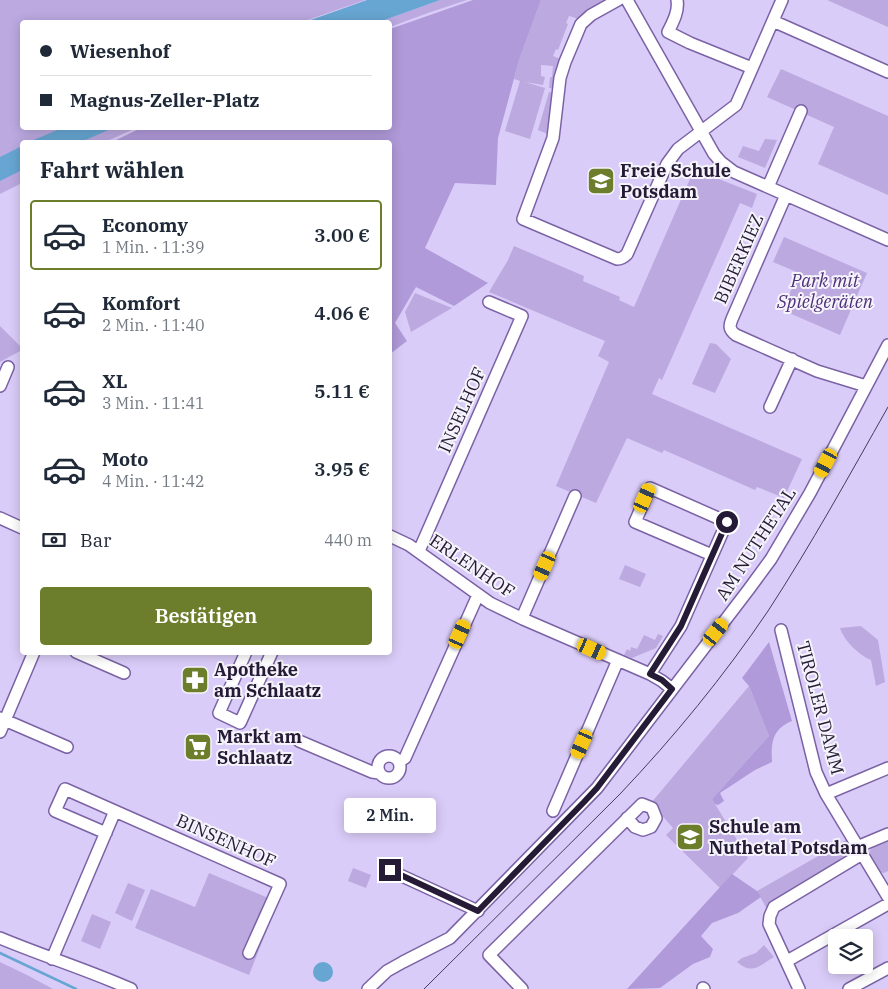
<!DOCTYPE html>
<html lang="de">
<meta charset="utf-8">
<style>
body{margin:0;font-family:"IBM Plex Serif",serif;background:#f6f6f7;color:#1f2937;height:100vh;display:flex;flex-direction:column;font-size:19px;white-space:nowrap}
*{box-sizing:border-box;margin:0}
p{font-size:16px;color:#747a83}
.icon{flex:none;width:28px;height:28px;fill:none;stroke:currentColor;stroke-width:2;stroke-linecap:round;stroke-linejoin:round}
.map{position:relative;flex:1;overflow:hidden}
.side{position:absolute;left:20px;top:140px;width:372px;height:515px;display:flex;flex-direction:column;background:#fff;border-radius:5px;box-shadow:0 2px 12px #0003}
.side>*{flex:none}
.banner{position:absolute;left:20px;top:20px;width:372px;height:110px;border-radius:5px;box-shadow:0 2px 12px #0003;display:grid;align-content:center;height:110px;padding:0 20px;background:#fff}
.buttons{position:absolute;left:828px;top:929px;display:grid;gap:10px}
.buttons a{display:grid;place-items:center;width:45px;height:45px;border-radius:5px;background:#fff;box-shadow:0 2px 12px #0003;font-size:25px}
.end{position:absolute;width:22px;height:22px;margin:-11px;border:6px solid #251b36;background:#fff;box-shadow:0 0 0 2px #fff}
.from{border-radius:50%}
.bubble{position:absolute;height:35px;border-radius:5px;background:#fff;box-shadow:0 2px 12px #0003;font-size:16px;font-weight:600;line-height:35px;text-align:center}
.car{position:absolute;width:15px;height:30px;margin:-15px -8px;border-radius:6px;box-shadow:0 0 4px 1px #0007;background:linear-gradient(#f5c518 24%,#345 0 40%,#f5c518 0 76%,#345 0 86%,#f5c518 0)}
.banner b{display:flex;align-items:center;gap:18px;height:48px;font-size:19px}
.banner b+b{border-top:1px solid #e0e1e3}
.banner i{width:12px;height:12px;background:#1f2937}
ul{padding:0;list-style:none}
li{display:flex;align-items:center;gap:15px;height:70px;margin:0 10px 8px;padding:0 10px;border:2px solid transparent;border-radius:5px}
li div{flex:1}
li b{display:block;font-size:19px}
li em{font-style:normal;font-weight:600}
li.current{border-color:#6c7d2b}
li>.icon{width:45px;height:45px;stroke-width:1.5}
h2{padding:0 20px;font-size:22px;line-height:60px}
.pay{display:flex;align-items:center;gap:12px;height:55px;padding:0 20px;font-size:19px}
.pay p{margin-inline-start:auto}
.button{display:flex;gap:10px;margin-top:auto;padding:10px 20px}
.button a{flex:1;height:58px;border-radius:5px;background:#6c7d2b;color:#fff;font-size:20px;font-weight:600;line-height:58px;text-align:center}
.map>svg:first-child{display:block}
</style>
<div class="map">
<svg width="888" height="989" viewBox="0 0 888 989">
<rect width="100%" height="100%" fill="#daccf8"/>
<path fill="#bba9e0" d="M0,0H365L302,22H22V128H70L38,142H22V150L0,161Z
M440,0H467L428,13L390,27V22H379Z
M541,0H609L579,19L569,16L566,23L568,24L558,50L556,49L553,56L560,59L556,89L549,88L550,77H552L553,66L541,65V76L545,77L543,85L525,82L545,88L530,139L505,131L520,81L514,79L519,60Z
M827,0H888V27Z
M781,69L888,116V195L818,164L834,127L767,97Z
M549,92L555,93L550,135L538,130Z
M112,128H136L105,142H80Z
M765,139L777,140L765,168L738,157L743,146L759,151Z
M696,165L706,174L757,194L752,208L740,203L662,380L659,378L652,394L802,459L784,498L757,487L755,490L664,450L662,453L627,438L596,503L556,486L609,362L598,356L605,341L489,292L508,260L514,246L584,276L583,281L620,297L619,300L634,307Z
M22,169V183L0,194V180Z
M784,237L867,273L840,335L782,310L799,273L773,262Z
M415,293L452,308L411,332L405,312Z
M0,326L22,348V350L0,362Z
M710,343L716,344L731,359L715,393L692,384Z
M625,565L646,574L640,587L619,579Z
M861,626L878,640L885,682L876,686L871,660C859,655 844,641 840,628Z
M658,634L663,636L656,648L632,658L624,655L627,649L630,651L631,647L637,649L644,635L655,640Z
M749,686L769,736L712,799L748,858L720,888L666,835L673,828L651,803Z
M887,838L888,840V871L884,873L876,871C864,850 868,849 887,838Z
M846,840L856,852L768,911L757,891Z
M353,868L371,875L366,888L348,881Z
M209,873L278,902L249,975L135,928L151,889L195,907Z
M128,883L145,890L132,921L115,913Z
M92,914L111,922L100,949L81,941Z
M764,945L774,957C759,966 752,975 737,962L742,958L756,953Z
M0,962L27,975L53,989H0Z"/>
<path fill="#b09ad9" d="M473,0H541L519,60L498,138L496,185L455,183L425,248L488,283L454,306L416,287L395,323L407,341L390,354V142H112L141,128H390V29Z
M769,642L792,721C772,729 771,743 772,762L755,770L720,793L724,801L718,805L715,804L712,799L769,736L749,686L742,678Z
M732,874L757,891L761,897L738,913L712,923L701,936L713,949L710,957L693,964L660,988L627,989Z"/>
<path fill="#67a6d2" d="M367,0H440L379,22H305Z
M62,128H113L81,142H29Z
M22,146V170L0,181V157Z
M313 972a10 10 0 1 1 20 0a10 10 0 1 1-20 0Z"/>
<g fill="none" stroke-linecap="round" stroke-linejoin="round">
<path stroke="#67a6d2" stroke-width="2.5" d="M0,953L76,989"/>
<g stroke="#7b62a5" stroke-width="14">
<path id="minor" d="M618,0L591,15L581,24L565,62L560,78L553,138L523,219L617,259C621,259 623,258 627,254L667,164L678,149L736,105L782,0
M627,0L714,154L721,162L734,172L888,240
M677,0C679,11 673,22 668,32L690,43L752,68
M773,21L888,72
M768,187L801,111
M786,195L732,319C729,326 729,330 736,335L817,371L866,386
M0,386L8,367
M770,407L792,359
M0,518L22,528
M390,536L409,545L490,603L523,619L650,674L662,681L672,689
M419,551L522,316L489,302
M522,618L575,496
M781,630L816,772L826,794L888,897
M76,652L124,673
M246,652L219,713L240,723L272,652
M650,674L681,626L727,522L650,488L635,522L712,555
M0,718L67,747
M0,732L34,652
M299,741L372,772L379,773
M378 767a11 11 0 1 1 22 0a11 11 0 1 1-22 0Z
M399,762L405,758L478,595
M826,794L888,768
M553,811L618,660
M106,833L55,811L65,789L280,884L249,953
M857,847L888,834
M389,870L478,911
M0,938C43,956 88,970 131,989
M52,959L115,811
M787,961L888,904
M703,988L704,989
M368,989L387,971L403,962L450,938L597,788L749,589L771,559L810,493L888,345
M522,989L489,955L642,804L652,808L656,818L651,827L643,830L635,827L627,818
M799,989L769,924L770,916L774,907L862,854
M849,989L888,968"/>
</g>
<use href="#minor" stroke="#fff" stroke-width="11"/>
<path stroke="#463b59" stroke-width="1" d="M424,989L620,794C674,737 724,676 768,611C811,545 849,476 888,407"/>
</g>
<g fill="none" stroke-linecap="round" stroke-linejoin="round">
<path stroke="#251b36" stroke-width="6" d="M390,870L478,911L584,802L597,788L672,689L662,680L650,674L681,626L727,522"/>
</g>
<defs>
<g id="school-square" transform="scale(1.4375)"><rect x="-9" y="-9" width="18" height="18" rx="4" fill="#6c7d2b" stroke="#f6f4fb"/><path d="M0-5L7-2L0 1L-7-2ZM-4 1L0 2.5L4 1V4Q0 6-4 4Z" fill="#fff"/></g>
<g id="pharmacy-square" transform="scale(1.4375)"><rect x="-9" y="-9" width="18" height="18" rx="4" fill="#6c7d2b" stroke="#f6f4fb"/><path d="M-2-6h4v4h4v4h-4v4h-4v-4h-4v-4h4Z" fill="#fff"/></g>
<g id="supermarket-square" transform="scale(1.4375)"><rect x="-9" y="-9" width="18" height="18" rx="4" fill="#6c7d2b" stroke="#f6f4fb"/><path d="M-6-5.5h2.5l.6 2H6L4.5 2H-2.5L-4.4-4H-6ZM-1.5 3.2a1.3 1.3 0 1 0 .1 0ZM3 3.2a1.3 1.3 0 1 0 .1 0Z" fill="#fff"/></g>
</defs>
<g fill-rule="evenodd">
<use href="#school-square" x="601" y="181"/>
<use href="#pharmacy-square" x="195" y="680"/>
<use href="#supermarket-square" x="198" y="747"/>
<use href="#school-square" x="690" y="837"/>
</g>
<g text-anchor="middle" stroke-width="4" stroke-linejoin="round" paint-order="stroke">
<g font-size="18" font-weight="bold" fill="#251b36" stroke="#f6f4fb" text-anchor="start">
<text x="620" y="177">Freie Schule<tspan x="620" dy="21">Potsdam</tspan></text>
<text x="214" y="676">Apotheke<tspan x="214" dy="21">am Schlaatz</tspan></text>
<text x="217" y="743">Markt am<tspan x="217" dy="21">Schlaatz</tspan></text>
<text x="709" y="833">Schule am<tspan x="709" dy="21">Nuthetal Potsdam</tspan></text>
</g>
<g font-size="18" fill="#251b36" stroke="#f6f4fb">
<text transform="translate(739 259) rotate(-66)" y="6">BIBERKIEZ</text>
<text transform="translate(462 410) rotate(-66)" y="6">INSELHOF</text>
<text transform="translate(756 544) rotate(-57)" y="6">AM NUTHETAL</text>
<text transform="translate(472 566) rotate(34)" y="6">ERLENHOF</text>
<text transform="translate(820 708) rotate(75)" y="6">TIROLER DAMM</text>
<text transform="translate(226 841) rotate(24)" y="6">BINSENHOF</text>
</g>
<g font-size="18" font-style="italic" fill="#4f307a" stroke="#f6f4fb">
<text x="825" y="287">Park mit<tspan x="825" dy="21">Spielgeräten</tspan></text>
</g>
</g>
</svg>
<div class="buttons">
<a><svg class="icon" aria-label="layers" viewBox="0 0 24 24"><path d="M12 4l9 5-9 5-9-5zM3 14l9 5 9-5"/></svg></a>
</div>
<i class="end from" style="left:727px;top:522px"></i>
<i class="end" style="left:390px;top:870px"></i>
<div class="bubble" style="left:344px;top:798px;width:92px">2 Min.</div>
<i class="car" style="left:826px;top:463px;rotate:208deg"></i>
<i class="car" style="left:645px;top:498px;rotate:24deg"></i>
<i class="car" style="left:545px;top:566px;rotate:204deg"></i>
<i class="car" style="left:716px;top:632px;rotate:38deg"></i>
<i class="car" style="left:460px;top:634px;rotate:24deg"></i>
<i class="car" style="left:592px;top:649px;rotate:114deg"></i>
<i class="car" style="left:582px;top:744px;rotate:204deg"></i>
<div class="banner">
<b><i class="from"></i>Wiesenhof</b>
<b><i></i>Magnus-Zeller-Platz</b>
</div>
<section class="side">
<h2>Fahrt wählen</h2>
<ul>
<li class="current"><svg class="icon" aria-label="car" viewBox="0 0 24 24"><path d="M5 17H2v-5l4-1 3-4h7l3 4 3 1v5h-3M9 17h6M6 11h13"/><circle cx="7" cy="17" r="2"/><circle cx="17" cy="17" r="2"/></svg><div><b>Economy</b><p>1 Min. · 11:39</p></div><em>3.00 €</em></li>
<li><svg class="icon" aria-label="car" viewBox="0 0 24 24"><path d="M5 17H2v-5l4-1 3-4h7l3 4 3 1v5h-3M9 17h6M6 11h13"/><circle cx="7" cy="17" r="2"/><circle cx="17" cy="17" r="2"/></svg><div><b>Komfort</b><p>2 Min. · 11:40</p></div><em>4.06 €</em></li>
<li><svg class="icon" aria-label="car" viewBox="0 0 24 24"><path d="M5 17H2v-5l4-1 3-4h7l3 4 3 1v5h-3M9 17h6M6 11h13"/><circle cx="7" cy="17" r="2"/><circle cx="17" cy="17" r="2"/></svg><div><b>XL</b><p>3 Min. · 11:41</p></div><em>5.11 €</em></li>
<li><svg class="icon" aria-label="car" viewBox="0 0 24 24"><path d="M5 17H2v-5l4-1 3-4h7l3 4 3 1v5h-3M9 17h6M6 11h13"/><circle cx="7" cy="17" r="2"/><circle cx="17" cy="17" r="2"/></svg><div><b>Moto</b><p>4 Min. · 11:42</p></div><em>3.95 €</em></li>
</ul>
<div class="pay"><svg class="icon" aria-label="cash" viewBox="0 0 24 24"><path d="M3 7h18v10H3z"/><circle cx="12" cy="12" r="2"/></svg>Bar<p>440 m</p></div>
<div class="button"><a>Bestätigen</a></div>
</section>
</div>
